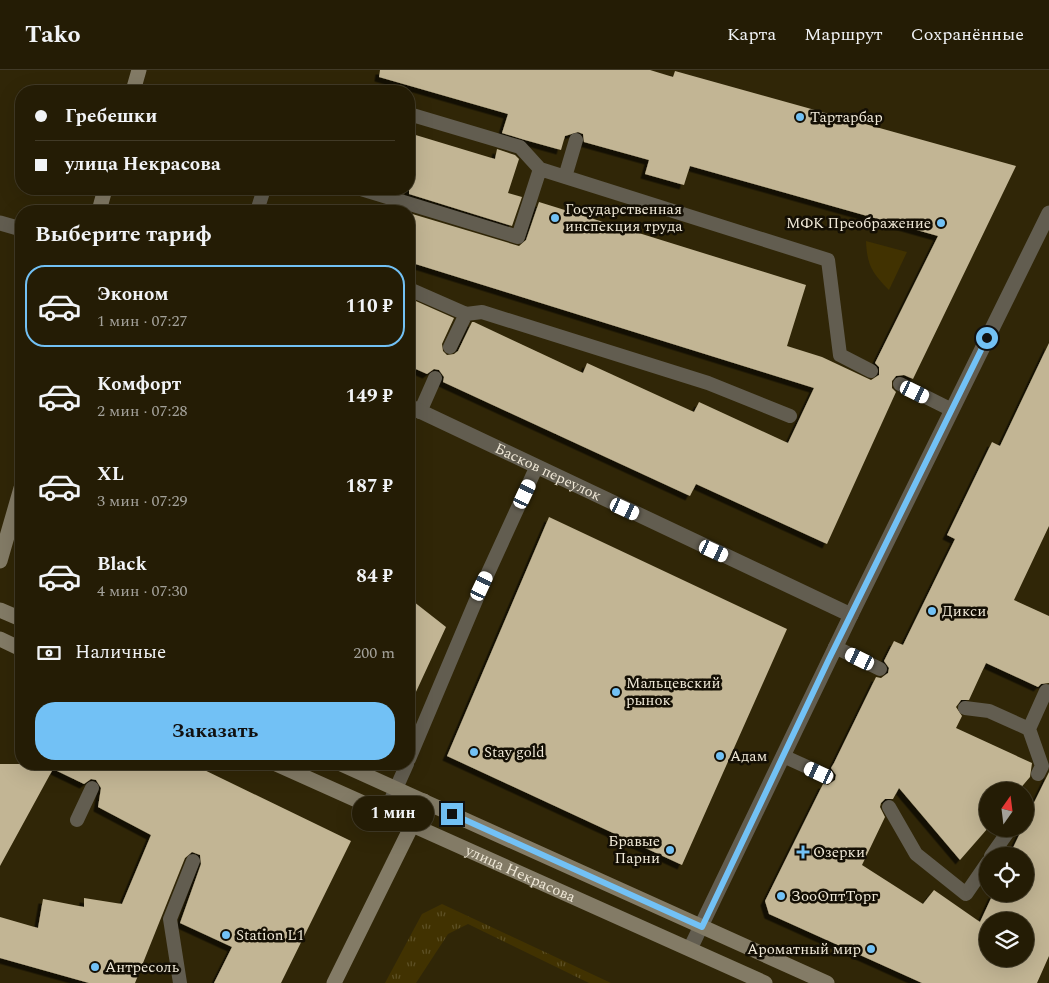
<!DOCTYPE html>
<html lang="ru">
<meta charset="utf-8">
<style>
body{margin:0;font-family:Spectral,serif;background:#302913;color:#f1f3f6;height:100vh;display:flex;flex-direction:column;font-size:19px;white-space:nowrap}
*{box-sizing:border-box;margin:0}
p{font-size:16px;color:#a3a19a}
.icon{flex:none;width:28px;height:28px;fill:none;stroke:currentColor;stroke-width:2;stroke-linecap:round;stroke-linejoin:round}
.map{position:relative;flex:1;overflow:hidden}
.side{position:absolute;left:15px;top:135px;width:400px;height:565px;display:flex;flex-direction:column;background:#241c05;border-radius:20px;box-shadow:0 5px 20px #0002,0 0 0 1px #413a27}
.side>*{flex:none}
.guide{position:absolute;left:15px;top:15px;width:400px;height:110px;border-radius:20px;box-shadow:0 5px 20px #0002,0 0 0 1px #413a27;display:grid;align-content:center;height:110px;padding:0 20px;background:#241c05}
.needle{width:32px;rotate:14deg}
.tools{position:absolute;left:979px;top:712px;display:grid;gap:10px}
.tools a{display:grid;place-items:center;width:55px;height:55px;border-radius:50%;background:#241c05;box-shadow:0 5px 20px #0002,0 0 0 1px #413a27;font-size:25px}
.end{position:absolute;width:22px;height:22px;margin:-11px;border:6px solid #72c1f5;background:#111;box-shadow:0 0 0 2px #111}
.from{border-radius:50%}
.bubble{position:absolute;height:35px;border-radius:18px;background:#241c05;box-shadow:0 5px 20px #0002,0 0 0 1px #413a27;font-size:16px;font-weight:700;line-height:35px;text-align:center}
.car{position:absolute;width:15px;height:30px;margin:-15px -8px;border-radius:6px;box-shadow:0 0 4px 1px #0007;background:linear-gradient(#fff 24%,#345 0 40%,#fff 0 76%,#345 0 86%,#fff 0)}
.guide b{display:flex;align-items:center;gap:18px;height:48px;font-size:19px}
.guide b+b{border-top:1px solid #413a27}
.guide i{width:12px;height:12px;background:#f1f3f6}
ul{padding:0;list-style:none}
li{display:flex;align-items:center;gap:15px;height:82px;margin:0 10px 8px;padding:0 10px;border:2px solid transparent;border-radius:20px}
li div{flex:1}
li b{display:block;font-size:19px}
li em{font-style:normal;font-weight:700}
li.selected{border-color:#72c1f5}
li>.icon{width:45px;height:45px;stroke-width:1.5}
h2{padding:0 20px;font-size:22px;line-height:60px}
.pay{display:flex;align-items:center;gap:12px;height:55px;padding:0 20px;font-size:19px}
.pay p{margin-inline-start:auto}
.action{display:flex;gap:10px;margin-top:auto;padding:10px 20px}
.action a{flex:1;height:58px;border-radius:20px;background:#72c1f5;color:#111;font-size:20px;font-weight:700;line-height:58px;text-align:center}
header{display:flex;align-items:center;gap:30px;box-sizing:border-box;height:70px;padding:0 25px;background:#241c05;border-bottom:1px solid #413a27}
header strong{font-size:24px}
nav{display:flex;gap:28px;margin-inline-start:auto;font-size:18px}
.map>svg:first-child{display:block}
</style>
<header>
<strong>Tako</strong>
<nav><a>Карта</a><a>Маршрут</a><a>Сохранённые</a></nav>
</header>
<div class="map">
<svg width="1049" height="913" viewBox="0 0 1049 913">
<defs>
<pattern id="grass-tufts" width="24" height="20" patternUnits="userSpaceOnUse" patternTransform="scale(1.25)"><rect width="24" height="20" fill="#413201"/><path d="M3 7l-1-3M5 7V3M7 7l1-3M15 17l-1-3M17 17v-4M19 17l1-3" fill="none" stroke="#5d5025"/></pattern>
<filter id="shadow"><feDropShadow dx="-4.5" dy="4.5" stdDeviation="0" flood-color="#0009"/></filter>
</defs>
<rect width="100%" height="100%" fill="#302607"/>
<path fill="url(#grass-tufts)" d="M442,834L611,913H589L468,854L448,864L416,913H385L422,844Z"/>
<path fill="#413201" d="M866,171L907,182L889,220C872,203 867,195 866,171Z"/>
<path fill="#c2b594" fill-rule="evenodd" filter="url(#shadow)" d="M380,0H650L673,7L675,1L1016,96L913,309L904,305L896,306L892,311V318L896,322L827,474L696,414L690,426L443,312L444,307L439,300L434,299L427,304L409,296V228L454,248L442,274L443,281L447,285L454,284L458,281L472,252H474L583,303L587,293L694,342L699,332L788,373L814,318L409,192V143L519,176L526,170L539,132L806,215L787,276L822,287L871,310L879,305V297L875,293L938,166L690,96L684,115L645,104L649,90L584,72L583,64L578,62L565,66L561,80L525,70L502,63L508,44L379,7Z
M409,63L495,89L497,79L515,85L519,89L508,123L522,127L512,156L409,124Z
M1049,273V456L1014,530L1049,546V613L1041,614L1038,617L986,593L969,630H961L956,637L962,646L956,658L1032,693L1030,707L1018,721H988V758L960,790L899,718L893,729H885L881,733L880,737L885,747L862,795L923,834L934,820L980,852L993,824H1025V786H1009L1022,759H1025V751L1049,702V886L1037,913H922L769,844L765,831L823,714L828,715L835,710L836,705L831,698L834,693L876,607L881,608L888,603L889,598L884,591L894,571L903,575L955,469L947,465L992,372L1000,376ZM988,851H1025V889H988Z
M549,447L787,559L682,795L447,686Z
M409,528L446,557L409,637Z
M0,694H192L351,771L281,913H214L232,877L180,853L201,794L200,785L192,782L185,788L135,913H89L0,888V847L38,858L43,829L84,837V828L122,834L151,765L98,737L101,718L96,710L91,709L84,714L53,699L0,796Z"/>
<g fill="none" stroke-linecap="round" stroke-linejoin="round">
<path stroke="#625d50" stroke-width="14" d="M409,44L520,77L540,99L828,190L840,285L871,301
M565,107L576,70
M361,119L518,167L540,99
M257,141L264,119
M409,219L466,244L482,242L708,313L790,346
M450,277L466,244
M900,314L952,340
M420,342L435,308
M835,577L880,599
M965,638L989,641L1029,659
M783,686L827,706
M409,689L482,516L536,398
M1038,704L1042,696L1029,659L1046,621
M889,737L916,784L966,824L988,792
M385,743L407,694
M77,750L92,718
M991,786L1010,759
M180,913L170,849L193,791"/>
<g stroke="#625d50" stroke-width="15">
<path d="M0,153L21,159"/>
<path id="s1" d="M409,336L851,545"/>
<path d="M690,879L851,545L1049,143"/>
</g>
<g stroke="#837b66" stroke-width="15">
<path d="M133,21L139,0"/>
<path d="M99,141L105,119"/>
<path d="M0,491L21,418"/>
<path d="M0,540L21,549"/>
<path d="M0,569L21,579"/>
<path id="s2" d="M276,694L765,913"/>
<path d="M341,694L827,913"/>
<path d="M334,913L424,731"/>
</g>
</g>
<g fill="none" stroke-linecap="round" stroke-linejoin="round">
<path stroke="#72c1f5" stroke-width="6" d="M452,744L702,857L829,589L987,268"/>
</g>
<g fill="#72c1f5" stroke="#140f04" stroke-width="2">
<circle cx="800" cy="47" r="5"/>
<circle cx="555" cy="148" r="5"/>
<circle cx="941" cy="153" r="5"/>
<circle cx="932" cy="541" r="5"/>
<circle cx="616" cy="622" r="5"/>
<circle cx="474" cy="682" r="5"/>
<circle cx="720" cy="686" r="5"/>
<circle cx="670" cy="780" r="5"/>
<path d="M800.5 774.5h5v5h5v5h-5v5h-5v-5h-5v-5h5z"/>
<circle cx="781" cy="826" r="5"/>
<circle cx="226" cy="865" r="5"/>
<circle cx="871" cy="879" r="5"/>
<circle cx="95" cy="897" r="5"/>
</g>
<g text-anchor="middle" stroke-width="5" stroke-linejoin="round" paint-order="stroke">
<g font-size="15" fill="#f0e9d8" stroke="#140f04" text-anchor="start">
<text x="810" y="52">Тартарбар</text>
<text x="565" y="144">Государственная<tspan x="565" dy="17">инспекция труда</tspan></text>
<text x="931" y="158" text-anchor="end">МФК Преображение</text>
<text x="942" y="546">Дикси</text>
<text x="626" y="618">Мальцевский<tspan x="626" dy="17">рынок</tspan></text>
<text x="484" y="687">Stay gold</text>
<text x="730" y="691">Адам</text>
<text x="660" y="776" text-anchor="end">Бравые<tspan x="660" dy="17">Парни</tspan></text>
<text x="813" y="787">Озерки</text>
<text x="791" y="831">ЗооОптТорг</text>
<text x="236" y="870">Station L1</text>
<text x="861" y="884" text-anchor="end">Ароматный мир</text>
<text x="105" y="902">Антресоль</text>
</g>
<g font-size="15" fill="#f0e9d8" stroke="#140f04">
<text dy="5" stroke="none"><textPath href="#s1" startOffset="154">Басков переулок</textPath></text>
<text dy="5" stroke="none"><textPath href="#s2" startOffset="268">улица Некрасова</textPath></text>
</g>
</g>
</svg>
<div class="tools">
<a><svg class="needle" viewBox="-14 -14 28 28"><path d="M0-13l5 13h-10z" fill="#e53935"/><path d="M0 13l5-13h-10z" fill="#a3a19a"/></svg></a>
<a><svg class="icon" aria-label="locate" viewBox="0 0 24 24"><circle cx="12" cy="12" r="6"/><path d="M12 2v4M12 18v4M2 12h4M18 12h4"/></svg></a>
<a><svg class="icon" aria-label="layers" viewBox="0 0 24 24"><path d="M12 4l9 5-9 5-9-5zM3 14l9 5 9-5"/></svg></a>
</div>
<i class="end from" style="left:987px;top:268px"></i>
<i class="end" style="left:452px;top:744px"></i>
<div class="bubble" style="left:352px;top:726px;width:82px">1 мин</div>
<i class="car" style="left:915px;top:322px;rotate:116deg"></i>
<i class="car" style="left:525px;top:424px;rotate:25deg"></i>
<i class="car" style="left:625px;top:439px;rotate:115deg"></i>
<i class="car" style="left:714px;top:481px;rotate:115deg"></i>
<i class="car" style="left:482px;top:516px;rotate:25deg"></i>
<i class="car" style="left:860px;top:589px;rotate:296deg"></i>
<i class="car" style="left:819px;top:703px;rotate:295deg"></i>
<div class="guide">
<b><i class="from"></i>Гребешки</b>
<b><i></i>улица Некрасова</b>
</div>
<section class="side">
<h2>Выберите тариф</h2>
<ul>
<li class="selected"><svg class="icon" aria-label="car" viewBox="0 0 24 24"><path d="M5 17H2v-5l4-1 3-4h7l3 4 3 1v5h-3M9 17h6M6 11h13"/><circle cx="7" cy="17" r="2"/><circle cx="17" cy="17" r="2"/></svg><div><b>Эконом</b><p>1 мин · 07:27</p></div><em>110 ₽</em></li>
<li><svg class="icon" aria-label="car" viewBox="0 0 24 24"><path d="M5 17H2v-5l4-1 3-4h7l3 4 3 1v5h-3M9 17h6M6 11h13"/><circle cx="7" cy="17" r="2"/><circle cx="17" cy="17" r="2"/></svg><div><b>Комфорт</b><p>2 мин · 07:28</p></div><em>149 ₽</em></li>
<li><svg class="icon" aria-label="car" viewBox="0 0 24 24"><path d="M5 17H2v-5l4-1 3-4h7l3 4 3 1v5h-3M9 17h6M6 11h13"/><circle cx="7" cy="17" r="2"/><circle cx="17" cy="17" r="2"/></svg><div><b>XL</b><p>3 мин · 07:29</p></div><em>187 ₽</em></li>
<li><svg class="icon" aria-label="car" viewBox="0 0 24 24"><path d="M5 17H2v-5l4-1 3-4h7l3 4 3 1v5h-3M9 17h6M6 11h13"/><circle cx="7" cy="17" r="2"/><circle cx="17" cy="17" r="2"/></svg><div><b>Black</b><p>4 мин · 07:30</p></div><em>84 ₽</em></li>
</ul>
<div class="pay"><svg class="icon" aria-label="cash" viewBox="0 0 24 24"><path d="M3 7h18v10H3z"/><circle cx="12" cy="12" r="2"/></svg>Наличные<p>200 m</p></div>
<div class="action"><a>Заказать</a></div>
</section>
</div>
